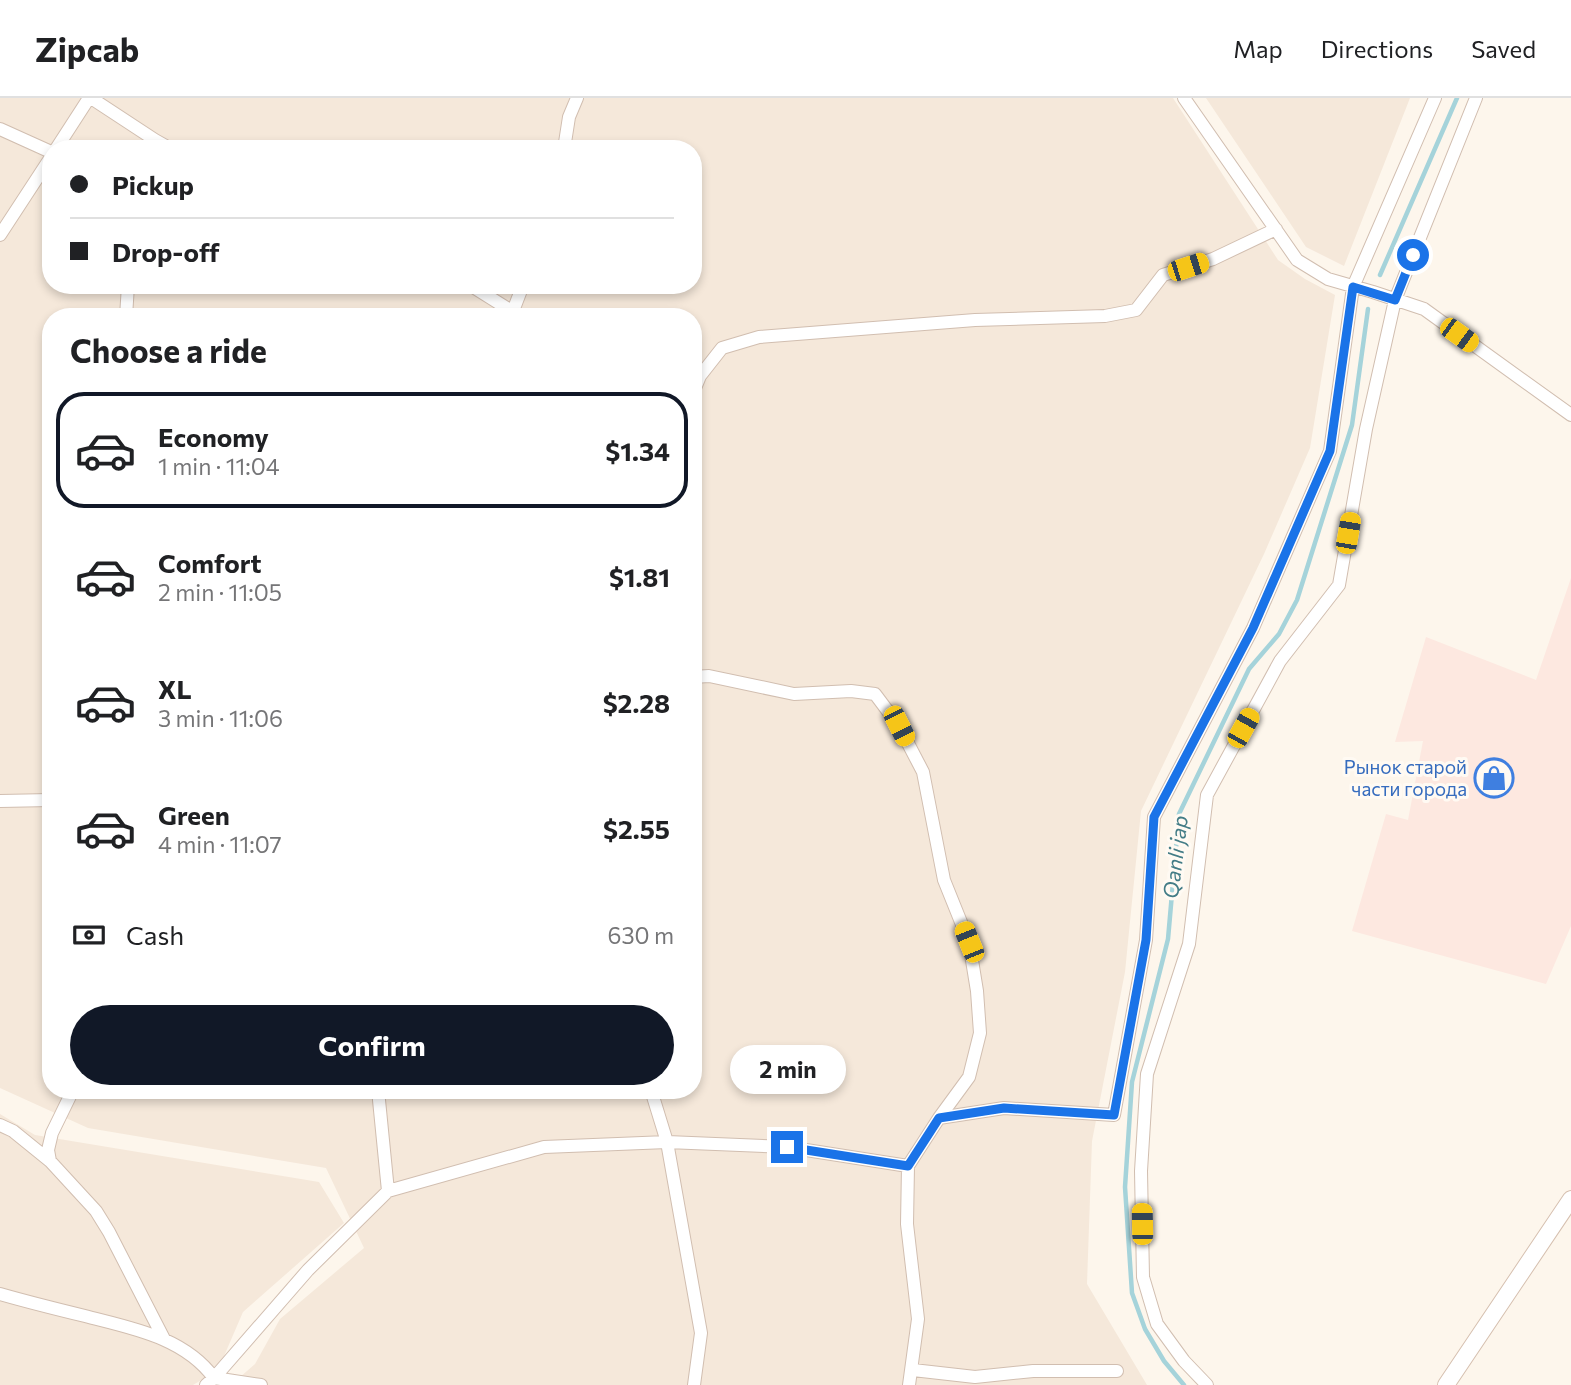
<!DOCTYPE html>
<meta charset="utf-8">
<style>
body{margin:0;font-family:Commissioner,sans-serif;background:#f6f6f6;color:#202124;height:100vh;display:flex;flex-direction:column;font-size:26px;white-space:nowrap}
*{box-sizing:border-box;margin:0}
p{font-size:23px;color:#757577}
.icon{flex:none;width:38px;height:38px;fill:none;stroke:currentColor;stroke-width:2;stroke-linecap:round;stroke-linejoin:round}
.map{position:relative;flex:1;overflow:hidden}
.sheet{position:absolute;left:42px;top:210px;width:660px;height:791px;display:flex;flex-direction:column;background:#fff;border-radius:28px;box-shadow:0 4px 10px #0003}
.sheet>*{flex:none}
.hud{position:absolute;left:42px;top:42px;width:660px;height:154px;border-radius:28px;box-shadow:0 4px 10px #0003;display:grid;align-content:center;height:154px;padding:0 28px;background:#fff}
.end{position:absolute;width:32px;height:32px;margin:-16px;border:9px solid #1a73e8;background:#fff;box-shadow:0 0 0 4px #fff}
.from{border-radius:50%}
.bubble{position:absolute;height:49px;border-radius:24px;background:#fff;box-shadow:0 4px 10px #0003;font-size:23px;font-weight:700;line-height:49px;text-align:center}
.car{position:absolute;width:21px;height:42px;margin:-21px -10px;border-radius:9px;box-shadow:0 0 5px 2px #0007;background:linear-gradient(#f5c518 24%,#345 0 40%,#f5c518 0 76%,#345 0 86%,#f5c518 0)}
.hud b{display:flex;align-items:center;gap:24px;height:66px;font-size:26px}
.hud b+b{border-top:2px solid #e0e0e0}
.hud i{width:18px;height:18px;background:#202124}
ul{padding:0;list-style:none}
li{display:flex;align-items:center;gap:21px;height:116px;margin:0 14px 10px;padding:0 14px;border:4px solid transparent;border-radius:28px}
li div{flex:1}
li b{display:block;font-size:26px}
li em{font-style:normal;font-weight:700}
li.active{border-color:#111827}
li>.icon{width:63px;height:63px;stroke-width:1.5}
h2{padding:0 28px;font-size:32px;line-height:84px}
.pay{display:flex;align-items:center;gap:18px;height:77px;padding:0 28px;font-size:26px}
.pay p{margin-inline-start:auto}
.primary-button{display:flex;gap:14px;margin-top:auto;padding:14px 28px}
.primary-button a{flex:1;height:80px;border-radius:42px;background:#111827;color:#fff;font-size:28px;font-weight:700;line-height:80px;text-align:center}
header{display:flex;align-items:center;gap:42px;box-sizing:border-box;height:98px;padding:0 35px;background:#fff;border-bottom:2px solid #e0e0e0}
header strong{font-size:33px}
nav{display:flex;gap:38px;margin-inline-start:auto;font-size:24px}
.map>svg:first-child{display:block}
</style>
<header>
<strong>Zipcab</strong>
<nav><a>Map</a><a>Directions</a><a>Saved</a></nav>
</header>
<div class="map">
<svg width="1571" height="1287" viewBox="0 0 1571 1287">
<rect width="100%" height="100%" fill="#fdf6ec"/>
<path fill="#f5e8da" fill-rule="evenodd" d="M0,0H1173L1278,162L1305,181L1335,197L1310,350L1264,456L1141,713L1125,874L1092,1043L1087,1186L1147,1287H231L255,1266L280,1221L364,1150L326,1070L88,1030L0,990ZM51,51H693V187H51ZM51,219H693V992H51Z
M1206,0H1410L1344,168L1306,149Z
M0,1016L35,1037L319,1084L344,1125L243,1214L218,1272L193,1287H0Z"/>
<path fill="#fde8e0" d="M1571,480V828L1546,886L1352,833L1386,716L1408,722L1423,643L1395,644L1426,539L1536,582Z"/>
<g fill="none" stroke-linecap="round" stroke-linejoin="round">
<path stroke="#a5d3da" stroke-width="4.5" d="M1380,177L1457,0
M1184,1287L1164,1263L1145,1231L1132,1195L1125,1089L1132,984L1168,841L1179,716L1249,571L1279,536L1297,502L1352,327L1368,211"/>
<g stroke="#d1beb0" stroke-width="14">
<path id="minor" d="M91,0L155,42L171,51
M1184,0L1297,162L1328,181L1373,194L1424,211L1571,317
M0,31L51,54
M56,51L89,0
M190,51H198
M564,51L569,19L577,0
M0,137L51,59
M470,187L521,219
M513,213L523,187
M126,219L128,187
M693,295L700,278L722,250L759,239L975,222L1105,218L1136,212L1163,177L1213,161L1276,131
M693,579L709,578L794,596L851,593L875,596L899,628L923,674L944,782L969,844L977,893L980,935L969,979L939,1020L908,1068L907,1126L918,1221L909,1287
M0,703L51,702
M378,992L388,1093
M651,992L667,1044L701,1235L694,1287
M939,1020L1004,1010L1114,1017L1146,842L1154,719L1253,530L1330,353L1353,189L1435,0
M0,1027L13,1033L50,1063L96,1113L109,1134L164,1241
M50,1063L48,1052L52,1035L73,992
M0,1196C28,1204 56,1211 85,1218C131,1230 184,1239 214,1280L308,1172L388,1093L544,1049L667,1044L787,1049L908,1068
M913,1272L975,1279L1033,1273H1117
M206,1287L214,1280L261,1287
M1207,1287L1184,1263L1157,1226L1143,1179L1141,1073L1147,976L1189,846L1207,697L1280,563L1339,487L1366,331L1395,202L1476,0"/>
</g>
<g stroke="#d6c0b0" stroke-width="18">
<path id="secondary" d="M1446,1287L1571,1101"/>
</g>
<use href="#minor" stroke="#fff" stroke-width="12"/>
<use href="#secondary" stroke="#fff" stroke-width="16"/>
</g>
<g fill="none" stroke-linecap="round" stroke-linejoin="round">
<path stroke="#1a73e8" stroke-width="9" d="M787,1049L908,1068L939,1020L1004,1010L1114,1017L1146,842L1154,719L1253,530L1330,353L1353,189L1395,202L1413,157"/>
</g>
<defs>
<g id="shop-ring" transform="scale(2.0125)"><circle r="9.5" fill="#fffaf3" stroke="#3f7fe0" stroke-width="1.5"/><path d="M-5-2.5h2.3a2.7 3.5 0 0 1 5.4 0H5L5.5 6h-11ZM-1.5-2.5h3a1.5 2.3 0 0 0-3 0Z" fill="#3f7fe0"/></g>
</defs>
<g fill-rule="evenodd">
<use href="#shop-ring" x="1494" y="680"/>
</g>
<g text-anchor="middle" stroke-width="6" stroke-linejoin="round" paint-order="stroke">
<g font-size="19" fill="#366cbe" stroke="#fffaf3" text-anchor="end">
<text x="1467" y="676">Рынок старой<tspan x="1467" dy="22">части города</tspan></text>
</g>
<g font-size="21" font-style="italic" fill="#437c86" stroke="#fffaf3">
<text transform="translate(1176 759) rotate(-83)" y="7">Qanli jap</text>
</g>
</g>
</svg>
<i class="end from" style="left:1413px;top:157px"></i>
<i class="end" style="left:787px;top:1049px"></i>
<div class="bubble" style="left:730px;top:947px;width:116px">2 min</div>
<i class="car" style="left:1188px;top:169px;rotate:72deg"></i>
<i class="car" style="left:1459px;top:237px;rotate:126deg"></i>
<i class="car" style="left:1348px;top:435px;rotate:10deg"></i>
<i class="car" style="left:899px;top:628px;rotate:153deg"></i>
<i class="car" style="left:1243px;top:630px;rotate:29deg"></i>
<i class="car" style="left:969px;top:844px;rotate:338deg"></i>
<i class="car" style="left:1142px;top:1126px;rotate:359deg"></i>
<div class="hud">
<b><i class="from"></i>Pickup</b>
<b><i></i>Drop-off</b>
</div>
<section class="sheet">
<h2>Choose a ride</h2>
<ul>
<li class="active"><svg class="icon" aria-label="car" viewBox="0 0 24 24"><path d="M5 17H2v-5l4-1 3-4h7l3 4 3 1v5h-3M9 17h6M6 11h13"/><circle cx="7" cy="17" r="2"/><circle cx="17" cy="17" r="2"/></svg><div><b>Economy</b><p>1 min · 11:04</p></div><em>$1.34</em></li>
<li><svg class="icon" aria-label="car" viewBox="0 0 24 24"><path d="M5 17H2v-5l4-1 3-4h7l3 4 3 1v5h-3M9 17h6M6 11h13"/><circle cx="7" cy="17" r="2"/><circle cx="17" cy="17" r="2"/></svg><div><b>Comfort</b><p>2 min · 11:05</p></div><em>$1.81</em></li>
<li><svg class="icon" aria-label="car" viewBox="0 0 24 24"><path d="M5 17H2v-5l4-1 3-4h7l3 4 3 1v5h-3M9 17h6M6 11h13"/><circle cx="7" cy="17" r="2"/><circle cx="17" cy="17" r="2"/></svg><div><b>XL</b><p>3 min · 11:06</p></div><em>$2.28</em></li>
<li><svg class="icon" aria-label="car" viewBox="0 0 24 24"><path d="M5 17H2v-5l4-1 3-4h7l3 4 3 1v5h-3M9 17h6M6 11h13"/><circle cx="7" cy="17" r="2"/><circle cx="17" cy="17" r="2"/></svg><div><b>Green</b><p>4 min · 11:07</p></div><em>$2.55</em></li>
</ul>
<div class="pay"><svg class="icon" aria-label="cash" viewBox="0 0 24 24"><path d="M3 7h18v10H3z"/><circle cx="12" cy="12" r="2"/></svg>Cash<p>630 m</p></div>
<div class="primary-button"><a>Confirm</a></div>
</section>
</div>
